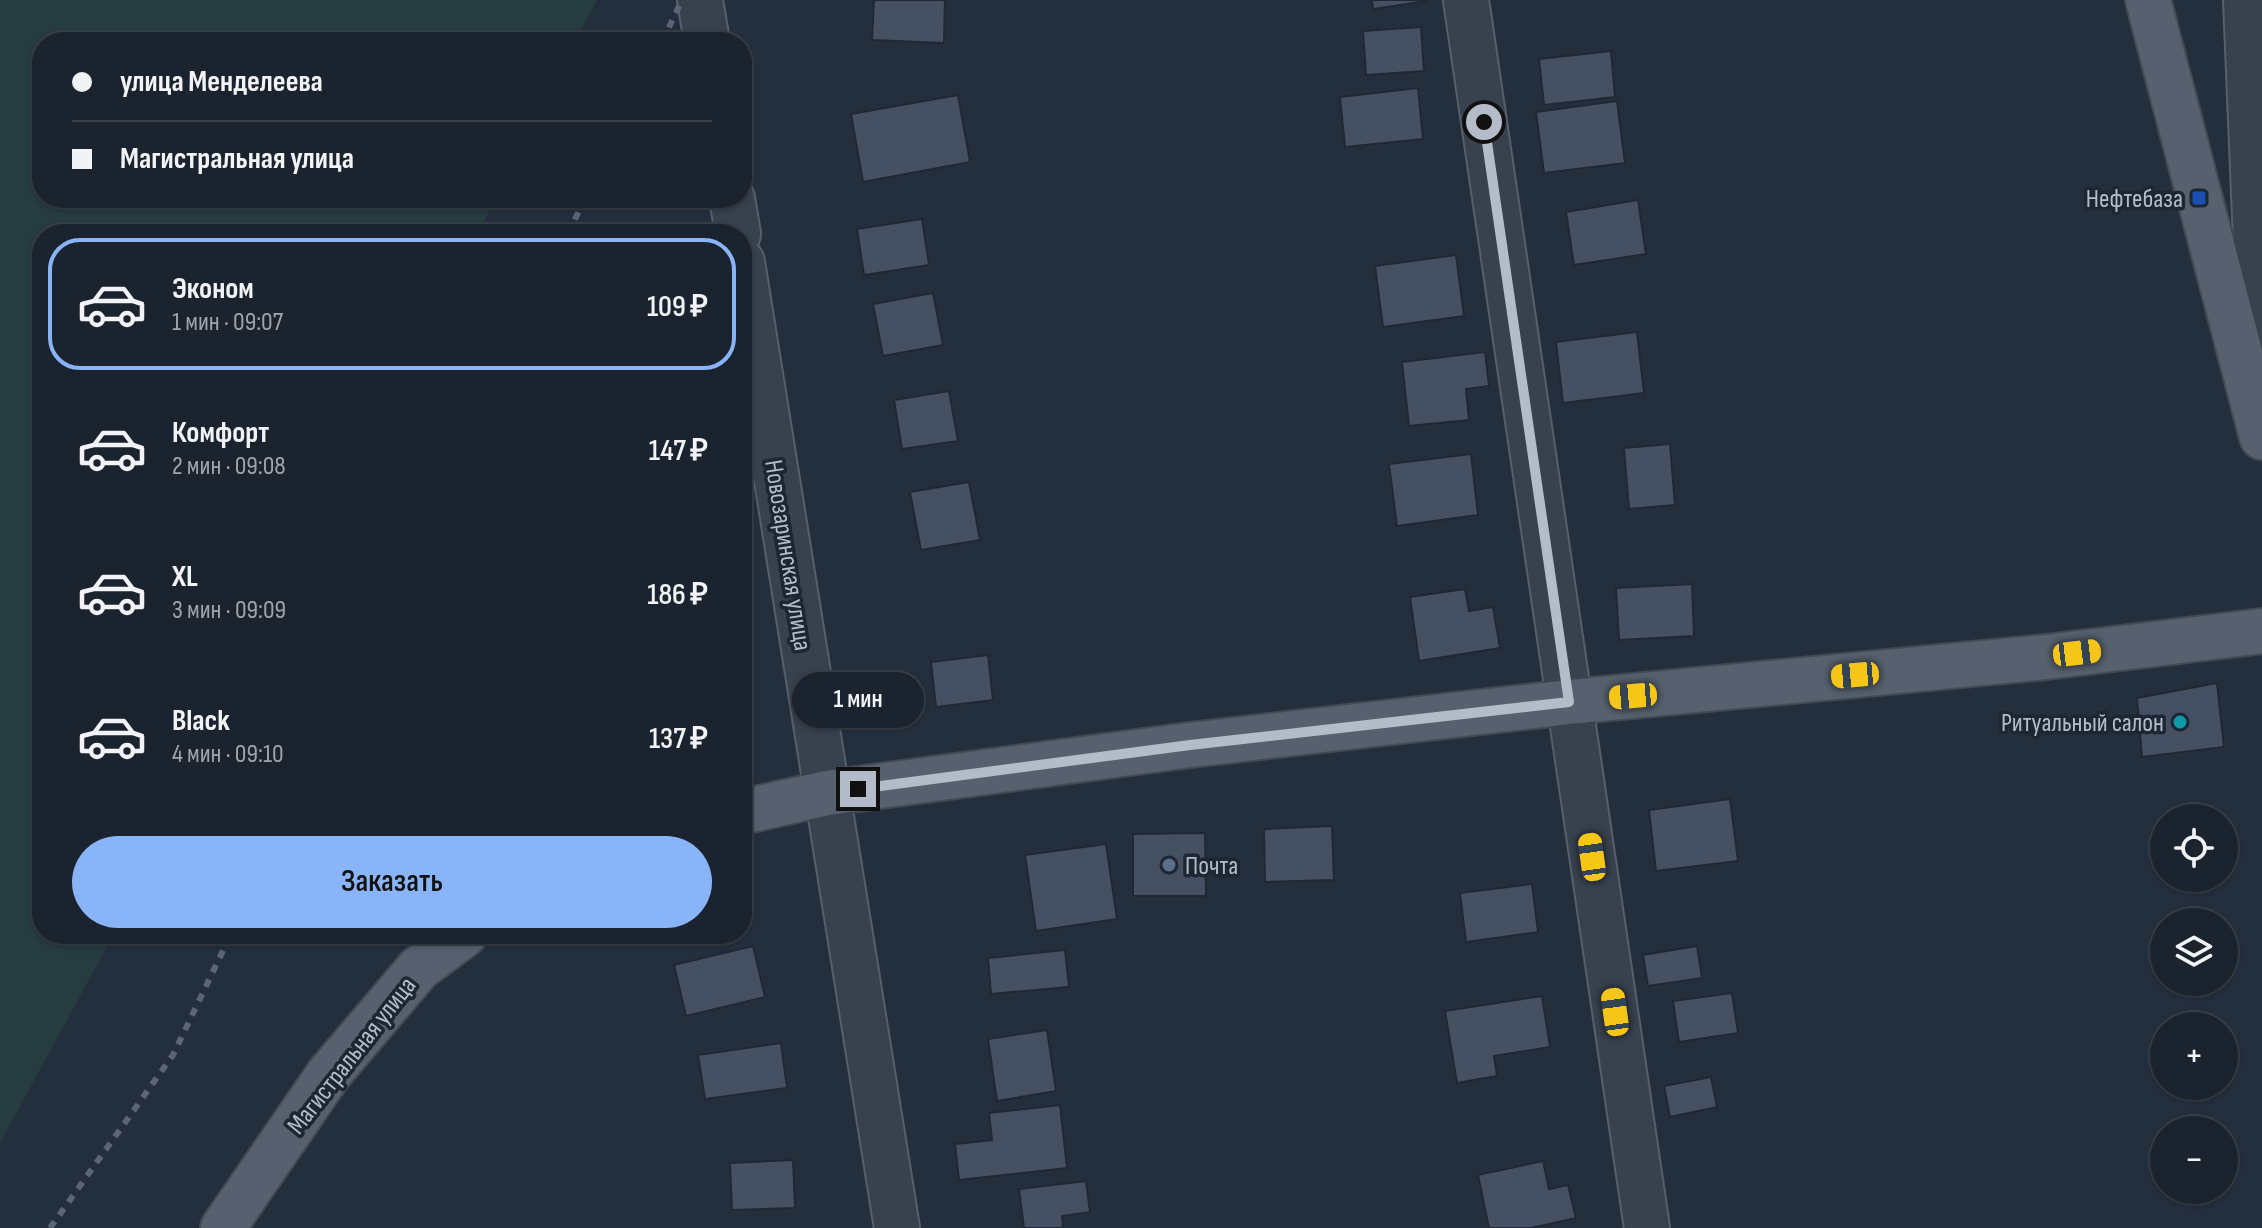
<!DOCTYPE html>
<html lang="ru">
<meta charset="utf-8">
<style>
body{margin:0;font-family:"Sofia Sans Condensed",sans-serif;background:#282f3a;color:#f1f3f6;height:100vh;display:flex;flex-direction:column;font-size:30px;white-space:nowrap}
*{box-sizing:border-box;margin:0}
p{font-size:26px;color:#a0a4aa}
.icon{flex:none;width:44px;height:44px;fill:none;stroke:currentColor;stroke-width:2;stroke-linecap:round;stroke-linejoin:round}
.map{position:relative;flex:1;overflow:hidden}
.details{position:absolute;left:32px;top:224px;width:720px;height:720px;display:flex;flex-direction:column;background:#1b232e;border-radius:32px;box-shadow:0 2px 6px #0004,0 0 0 2px #39404a}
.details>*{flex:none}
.banner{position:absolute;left:32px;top:32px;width:720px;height:176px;border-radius:32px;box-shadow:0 2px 6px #0004,0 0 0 2px #39404a;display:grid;align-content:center;height:176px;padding:0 40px;background:#1b232e}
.controls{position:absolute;left:2150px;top:804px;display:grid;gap:16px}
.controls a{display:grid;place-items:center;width:88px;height:88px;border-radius:50%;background:#1b232e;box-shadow:0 2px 6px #0004,0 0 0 2px #39404a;font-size:40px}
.end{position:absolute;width:36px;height:36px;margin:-18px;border:10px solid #b4bcc9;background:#111;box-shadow:0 0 0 4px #111}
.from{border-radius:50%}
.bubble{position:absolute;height:56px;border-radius:28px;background:#1b232e;box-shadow:0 2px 6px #0004,0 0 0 2px #39404a;font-size:26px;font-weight:600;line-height:56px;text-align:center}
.car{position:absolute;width:24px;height:48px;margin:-24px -12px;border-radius:10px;box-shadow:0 0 6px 2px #0007;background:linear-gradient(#f5c518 24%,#345 0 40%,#f5c518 0 76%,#345 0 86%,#f5c518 0)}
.banner b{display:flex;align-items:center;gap:28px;height:76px;font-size:30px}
.banner b+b{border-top:2px solid #39404a}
.banner i{width:20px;height:20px;background:#f1f3f6}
ul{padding:14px 0 0;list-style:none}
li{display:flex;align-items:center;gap:24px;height:132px;margin:0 16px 12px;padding:0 24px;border:4px solid transparent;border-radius:32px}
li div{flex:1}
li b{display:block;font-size:30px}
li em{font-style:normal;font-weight:600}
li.on{border-color:#8ab4f8}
li>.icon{width:72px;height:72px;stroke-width:1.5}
.button{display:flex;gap:16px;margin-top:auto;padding:16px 40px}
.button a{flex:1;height:92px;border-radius:48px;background:#8ab4f8;color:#111;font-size:32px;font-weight:600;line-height:92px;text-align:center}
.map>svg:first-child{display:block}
</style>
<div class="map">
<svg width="2262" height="1228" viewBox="0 0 2262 1228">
<rect width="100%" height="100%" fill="#242f3e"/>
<path fill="#263c3f" d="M0,0H597L575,42H42V198H496L477,234H42V934H114L0,1143Z"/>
<path fill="#455162" stroke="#1f2835" stroke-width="2" d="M874,0H945L944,43L872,40Z
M1372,0H1427V1L1373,9Z
M1421,27L1424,71L1366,75L1363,31Z
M1611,51L1615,97L1544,105L1539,59Z
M1418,88L1423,139L1345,147L1340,97Z
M958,95L970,162L863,182L851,114Z
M1617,101L1625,163L1544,173L1536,112Z
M1638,200L1646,254L1574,265L1566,212Z
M922,219L929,265L864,275L857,229Z
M1456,255L1464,316L1383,327L1375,266Z
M933,293L943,345L883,356L873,304Z
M1637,332L1644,393L1563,403L1556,342Z
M1485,352L1489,386L1466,389L1469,420L1409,426L1402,362Z
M949,391L958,441L902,449L894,400Z
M1670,444L1675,505L1629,509L1624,448Z
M1471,454L1478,515L1397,526L1389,464Z
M969,482L980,540L921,550L910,492Z
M1692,584L1694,636L1619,640L1616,588Z
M1465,589L1469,611L1493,607L1500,648L1419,661L1410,597Z
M988,655L993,700L936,707L931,662Z
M2217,683L2224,747L2142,757L2137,698Z
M1730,799L1738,861L1656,871L1649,810Z
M1332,826L1334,880L1265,882L1264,829Z
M1205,833L1206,896H1133V834Z
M1106,844L1117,919L1036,931L1025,855Z
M1532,884L1538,932L1466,942L1460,893Z
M753,946L765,997L686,1016L674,965Z
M1697,946L1702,978L1648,986L1643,955Z
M1065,950L1069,987L991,994L988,958Z
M1732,993L1738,1033L1679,1042L1673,1001Z
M1542,996L1550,1047L1494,1056L1497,1076L1457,1083L1445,1011Z
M1047,1030L1056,1091L997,1101L988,1039Z
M781,1043L787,1088L705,1099L698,1055Z
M1711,1077L1717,1107L1670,1117L1664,1086Z
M1060,1105L1067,1168L959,1180L955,1144L992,1140L989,1113Z
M793,1160L795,1208L732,1210L730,1163Z
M1543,1161L1549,1189L1568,1185L1576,1218L1531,1228H1489L1478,1175Z
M1086,1181L1090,1212L1062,1216L1063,1228H1024L1019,1189Z"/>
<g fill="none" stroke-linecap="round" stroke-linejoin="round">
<g stroke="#565f6c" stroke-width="48">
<path id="minor" d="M700,0L707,42
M1466,0L1647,1228
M2246,0L2262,387
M732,198L738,234
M742,262L897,1228"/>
</g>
<g stroke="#414a57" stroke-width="48">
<path id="major" d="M2148,0L2262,437
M742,812L827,793L1190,745L1569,702L2046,657L2262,631
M223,1228L328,1075L419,968L465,934"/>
</g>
<use href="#minor" stroke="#38414e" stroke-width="44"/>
<use href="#major" stroke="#56606e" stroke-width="44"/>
<path stroke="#5a6575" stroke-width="6" stroke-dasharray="8 8" stroke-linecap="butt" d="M662,42L682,0
M568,234L585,198
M50,1228L173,1055L231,934"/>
</g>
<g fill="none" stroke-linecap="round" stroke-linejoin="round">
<path stroke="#b4bcc9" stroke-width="10" d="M858,789L1190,745L1569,702L1484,122"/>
</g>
<rect fill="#1a4fb4" stroke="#1d2633" stroke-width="3" x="2191" y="190" width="16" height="16" rx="4"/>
<circle fill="#0f9aa8" stroke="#1d2633" stroke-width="3" cx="2180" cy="722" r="8"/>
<circle fill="#5c6f8a" stroke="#1d2633" stroke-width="3" cx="1169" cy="865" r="8"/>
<g text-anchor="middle" stroke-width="7" stroke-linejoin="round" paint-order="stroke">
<g font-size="26" fill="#b4bcc9" stroke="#1d2633" text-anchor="end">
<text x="2183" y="207">Нефтебаза</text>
<text x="2164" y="731">Ритуальный салон</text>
<text x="1185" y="874" text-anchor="start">Почта</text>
</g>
<g font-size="26" fill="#b4bcc9" stroke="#1d2633">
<text transform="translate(789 555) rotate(81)" y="9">Новозаринская улица</text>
<text transform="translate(351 1055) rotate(-52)" y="9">Магистральная улица</text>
</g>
</g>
</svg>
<div class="controls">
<a><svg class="icon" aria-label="locate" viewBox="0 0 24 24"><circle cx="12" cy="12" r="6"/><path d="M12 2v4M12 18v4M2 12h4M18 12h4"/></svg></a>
<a><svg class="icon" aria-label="layers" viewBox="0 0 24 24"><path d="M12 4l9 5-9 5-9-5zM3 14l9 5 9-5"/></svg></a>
<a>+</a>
<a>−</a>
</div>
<i class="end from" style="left:1484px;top:122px"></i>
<i class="end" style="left:858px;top:789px"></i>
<div class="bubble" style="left:792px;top:672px;width:132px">1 мин</div>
<i class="car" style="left:2077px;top:653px;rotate:83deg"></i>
<i class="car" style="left:1855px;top:675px;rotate:265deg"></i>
<i class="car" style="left:1633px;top:696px;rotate:265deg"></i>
<i class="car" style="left:1592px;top:857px;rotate:352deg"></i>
<i class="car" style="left:1615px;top:1012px;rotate:352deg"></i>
<div class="banner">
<b><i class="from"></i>улица Менделеева</b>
<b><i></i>Магистральная улица</b>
</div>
<section class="details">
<ul>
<li class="on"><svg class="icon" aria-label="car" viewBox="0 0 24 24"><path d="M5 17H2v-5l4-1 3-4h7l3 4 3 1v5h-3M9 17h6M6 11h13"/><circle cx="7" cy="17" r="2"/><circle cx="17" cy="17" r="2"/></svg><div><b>Эконом</b><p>1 мин · 09:07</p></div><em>109 ₽</em></li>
<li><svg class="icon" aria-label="car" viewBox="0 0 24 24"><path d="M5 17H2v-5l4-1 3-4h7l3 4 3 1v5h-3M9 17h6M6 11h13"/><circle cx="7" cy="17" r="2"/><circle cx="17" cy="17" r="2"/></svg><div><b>Комфорт</b><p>2 мин · 09:08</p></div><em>147 ₽</em></li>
<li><svg class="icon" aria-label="car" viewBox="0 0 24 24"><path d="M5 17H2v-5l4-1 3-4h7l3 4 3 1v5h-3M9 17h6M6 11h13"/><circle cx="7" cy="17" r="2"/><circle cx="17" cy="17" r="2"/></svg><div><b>XL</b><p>3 мин · 09:09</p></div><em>186 ₽</em></li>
<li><svg class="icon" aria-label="car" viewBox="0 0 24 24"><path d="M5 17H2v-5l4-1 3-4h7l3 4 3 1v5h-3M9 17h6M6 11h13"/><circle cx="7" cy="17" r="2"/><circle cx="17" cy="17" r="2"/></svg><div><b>Black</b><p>4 мин · 09:10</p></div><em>137 ₽</em></li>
</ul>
<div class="button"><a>Заказать</a></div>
</section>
</div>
